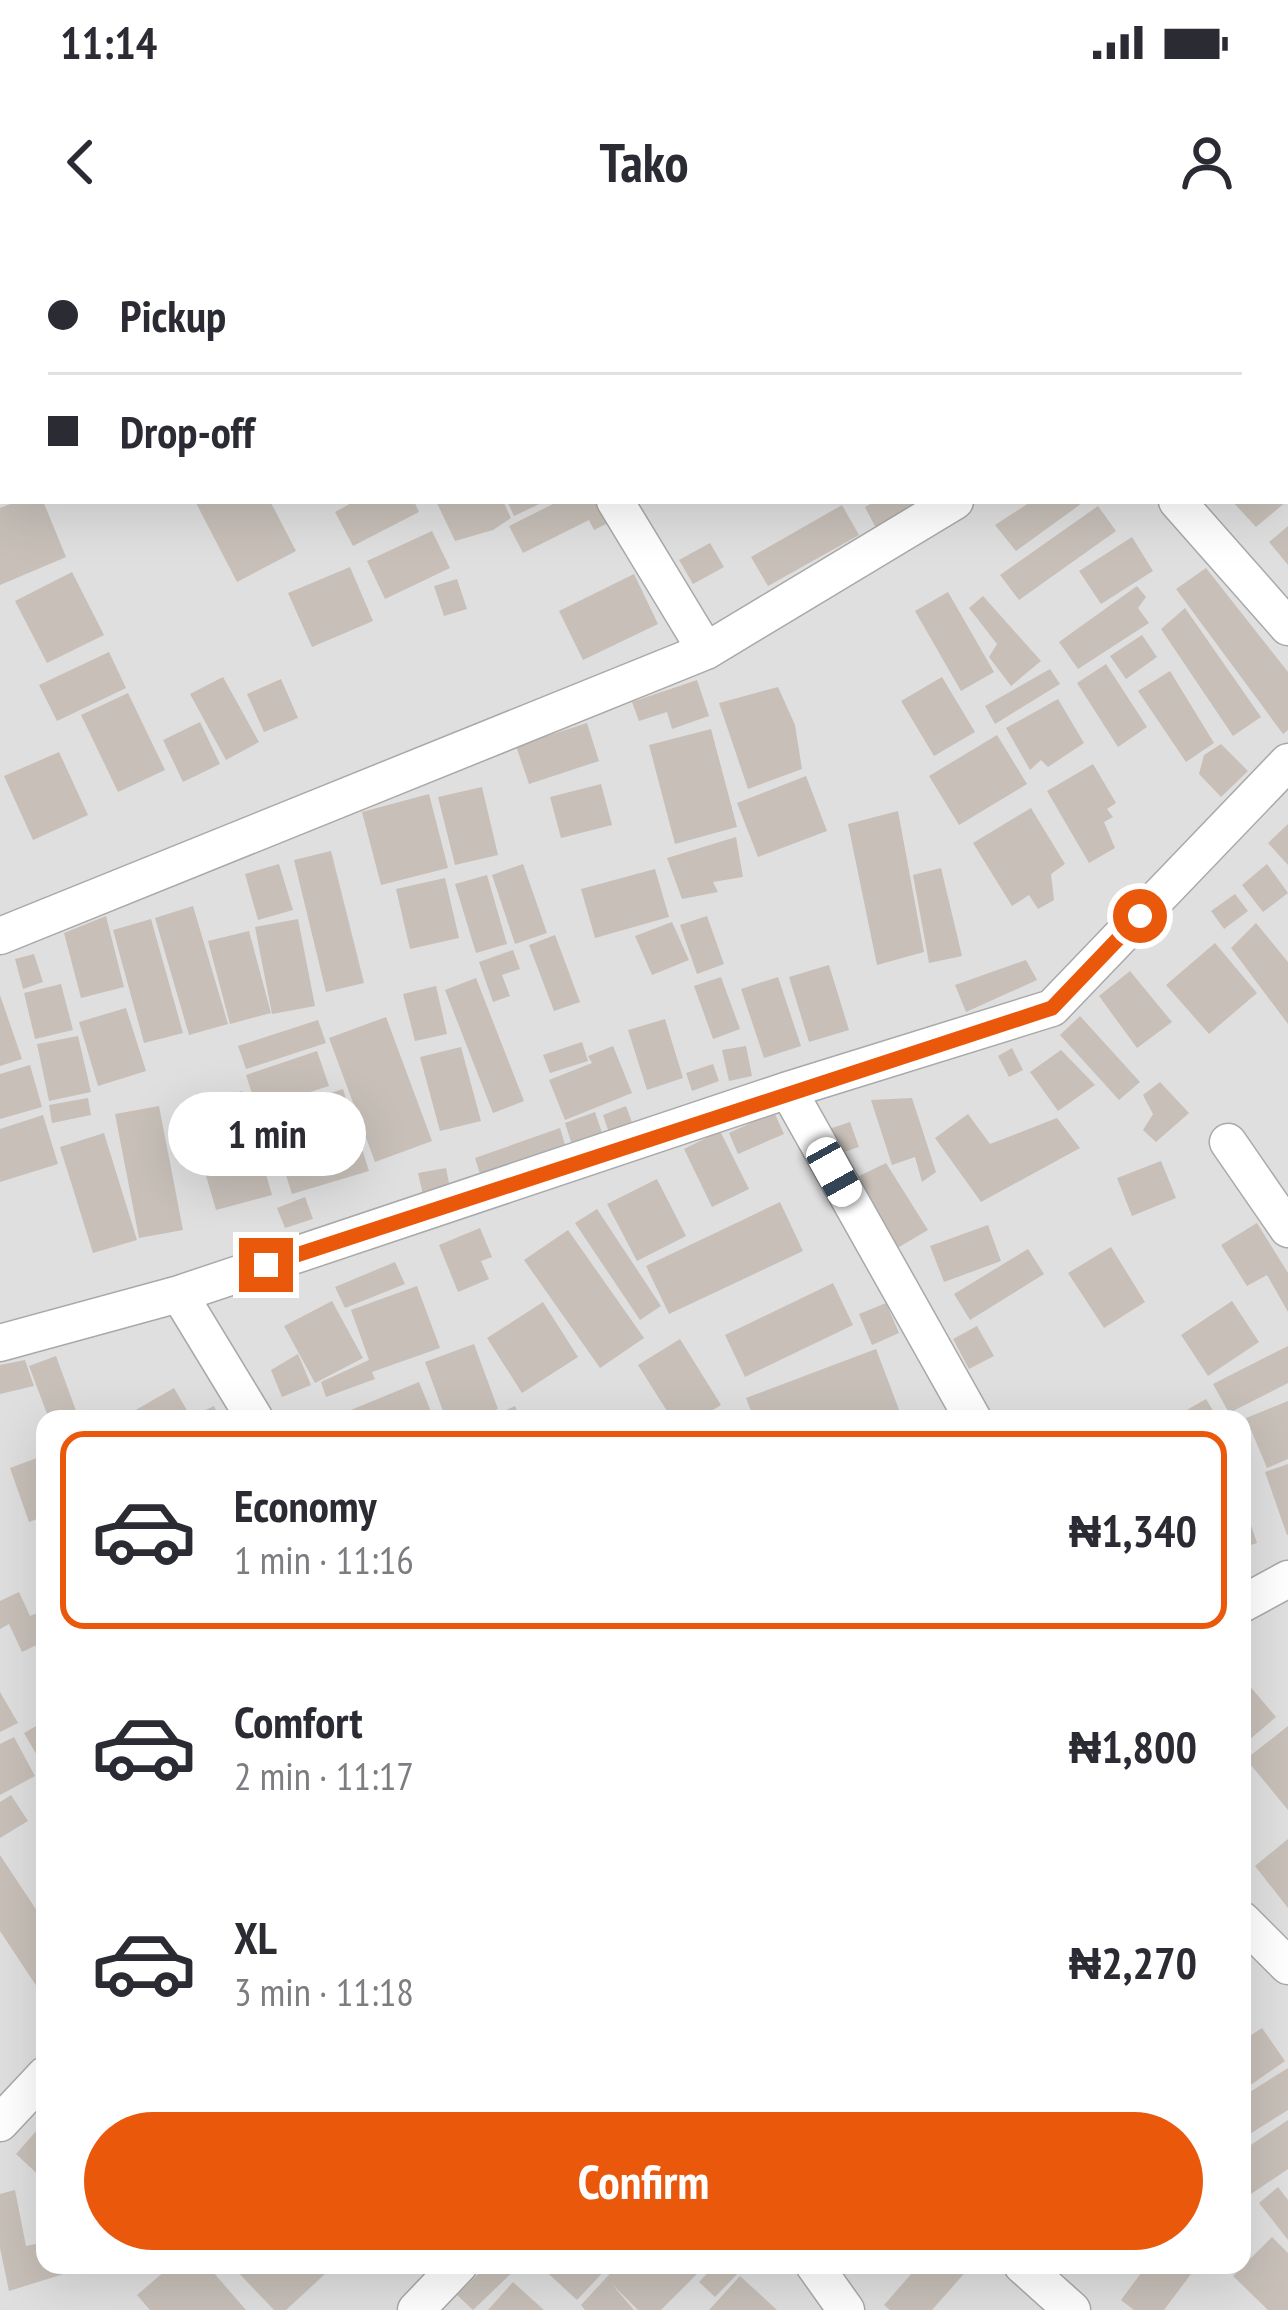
<!DOCTYPE html>
<meta charset="utf-8">
<style>
body{margin:0;font-family:"PT Sans Narrow",sans-serif;background:#f2f2f3;color:#2b2b33;height:100vh;display:flex;flex-direction:column;font-size:45px;white-space:nowrap}
*{box-sizing:border-box;margin:0}
p{font-size:39px;color:#7c7c81}
.icon{flex:none;width:66px;height:66px;fill:none;stroke:currentColor;stroke-width:2;stroke-linecap:round;stroke-linejoin:round}
.map{position:relative;flex:1;overflow:hidden}
.sheet{position:absolute;left:36px;top:1170px;width:1215px;height:864px;display:flex;flex-direction:column;background:#fff;border-radius:24px;box-shadow:0 12px 48px #0002}
.sheet>*{flex:none}
.guide{position:absolute;left:0px;top:0px;width:1290px;height:264px;box-shadow:0 12px 48px #0002;display:grid;align-content:center;height:264px;padding:0 48px;background:#fff}
.end{position:absolute;width:54px;height:54px;margin:-27px;border:15px solid #ea580c;background:#fff;box-shadow:0 0 0 6px #fff}
.from{border-radius:50%}
.bubble{position:absolute;height:84px;border-radius:42px;background:#fff;box-shadow:0 12px 48px #0002;font-size:39px;font-weight:800;line-height:84px;text-align:center}
.car{position:absolute;width:36px;height:72px;margin:-36px -18px;border-radius:15px;box-shadow:0 0 9px 3px #0007;background:linear-gradient(#fff 24%,#345 0 40%,#fff 0 76%,#345 0 86%,#fff 0)}
.guide b{display:flex;align-items:center;gap:42px;height:114px;font-size:45px}
.guide b+b{border-top:3px solid #e1e1e2}
.guide i{width:30px;height:30px;background:#2b2b33}
ul{padding:21px 0 0;list-style:none}
li{display:flex;align-items:center;gap:36px;height:198px;margin:0 24px 18px;padding:0 24px;border:6px solid transparent;border-radius:24px}
li div{flex:1}
li b{display:block;font-size:45px}
li em{font-style:normal;font-weight:800}
li.on{border-color:#ea580c}
li>.icon{width:108px;height:108px;stroke-width:1.5}
.button{display:flex;gap:24px;margin-top:auto;padding:24px 48px}
.button a{flex:1;height:138px;border-radius:72px;background:#ea580c;color:#fff;font-size:48px;font-weight:800;line-height:138px;text-align:center}
.status{display:flex;justify-content:space-between;align-items:center;height:84px;padding:0 60px;background:#fff;direction:ltr}
.status svg{height:33px;fill:currentColor}
header{display:flex;justify-content:space-between;align-items:center;height:156px;padding:0 48px;background:#fff;font-size:54px;font-weight:800}
.map>svg:first-child{display:block}
</style>
<div class="status"><b>11:14</b><svg viewBox="0 0 49 12"><path d="M0 12V9h3v3zM5 12V6h3v6zM10 12V3h3v9zM15 12V0h3v12zM26 1h20v11H26zM47 4h2v5h-2z"/></svg></div>
<header><svg class="icon" aria-label="back" viewBox="0 0 24 24"><path d="M15 5l-7 7 7 7"/></svg>Tako<svg class="icon" aria-label="person" viewBox="0 0 24 24"><circle cx="12" cy="8" r="4"/><path d="M4 21q1-7 8-7t8 7"/></svg></header>
<div class="map">
<svg width="1288" height="2070" viewBox="0 0 1288 2070">
<rect width="100%" height="100%" fill="#f2efe9"/>
<path fill="#e0dfdf" fill-rule="evenodd" d="M0,0H1288V2070H0ZM3,3H1287V261H3ZM45,1179H1242V2025H45Z"/>
<path fill="#c7bfb8" d="M18,261H43L66,317L0,345V268Z
M195,261H270L296,311L237,342Z
M355,261H414L419,272L353,306L335,272Z
M436,261H503L511,278L493,290L455,301Z
M507,261H546L514,276Z
M559,261H604L614,280L594,290L589,280L523,313L509,286Z
M876,261H939L879,294L865,267Z
M1032,261H1085L1016,311L995,285Z
M1232,261H1287L1256,287Z
M842,265L859,295L768,346L751,317Z
M1098,266L1116,291L1019,360L1000,335Z
M1288,286V325L1269,302Z
M432,291L450,328L385,359L367,321Z
M1132,297L1153,331L1101,364L1079,331Z
M710,303L724,327L693,344L679,320Z
M350,327L373,381L312,407L288,353Z
M1206,328L1288,432V490L1283,494L1176,349Z
M72,332L104,395L47,423L15,361Z
M634,334L658,384L583,420L559,371Z
M457,339L467,369L444,376L434,346Z
M1137,346L1146,357L1138,368L1149,383L1078,429L1059,402Z
M948,352L994,432L961,451L915,371Z
M983,356L1041,421L1011,446L989,417L997,404L969,368Z
M1185,368L1261,477L1233,496L1161,389Z
M1142,395L1157,417L1126,439L1110,416Z
M109,412L126,448L57,481L39,445Z
M1106,424L1147,487L1118,507L1077,443Z
M1050,429L1060,444L995,484L985,466Z
M1170,431L1214,503L1186,522L1138,451Z
M223,437L259,502L226,520L190,454Z
M942,437L975,492L934,516L901,461Z
M281,439L298,478L264,492L247,454Z
M697,440L709,476L672,489L667,472L639,481L632,462Z
M778,447L795,485L802,529L748,549L719,463Z
M128,453L165,530L118,552L81,475Z
M1058,459L1084,503L1048,527L1041,520L1030,530L1006,488Z
M200,482L220,524L183,542L163,500Z
M587,483L599,521L529,544L516,506Z
M711,489L737,587L675,604L649,505Z
M997,495L1027,544L959,585L929,536Z
M1221,504L1248,531L1221,557L1199,534L1204,515Z
M59,512L88,575L33,600L4,536Z
M1093,524L1116,563L1107,569L1113,577L1104,582L1115,608L1089,623L1047,551Z
M806,536L827,591L758,617L737,563Z
M601,544L612,585L561,598L550,557Z
M482,547L498,615L455,625L438,557Z
M429,554L448,628L381,645L362,572Z
M1031,568L1065,624L1051,634L1054,660L1038,669L1029,655L1012,666L973,603Z
M898,571L924,712L877,725L848,584Z
M1288,584V625L1268,603Z
M736,597L743,637L713,642L718,652L682,659L667,618Z
M331,611L364,743L326,752L294,620Z
M279,624L293,670L258,680L245,634Z
M523,624L547,693L515,704L492,635Z
M1267,624L1288,653L1263,672L1242,645Z
M941,628L962,716L929,723L913,635Z
M655,629L669,677L595,698L581,649Z
M487,635L507,704L476,713L455,644Z
M445,638L459,698L410,709L396,649Z
M1235,654L1248,671L1224,689L1211,671Z
M193,666L228,784L189,795L155,678Z
M106,676L124,747L81,758L64,693Z
M707,676L724,724L697,734L680,685Z
M151,679L183,793L144,803L113,690Z
M298,679L315,766L272,774L255,687Z
M672,682L689,720L652,735L635,696Z
M1256,683L1288,722V784L1231,708Z
M249,691L271,773L230,784L208,701Z
M555,695L580,762L554,771L529,705Z
M1215,703L1257,753L1209,794L1166,745Z
M513,710L520,729L502,735L510,756L493,762L479,722Z
M34,714L43,742L23,749L15,719Z
M1026,720L1037,740L966,772L955,745Z
M829,725L849,790L809,802L789,737Z
M1130,731L1172,782L1137,808L1099,756Z
M721,737L740,789L713,799L694,746Z
M778,737L801,806L764,818L741,749Z
M476,738L524,861L493,873L445,750Z
M61,744L73,790L35,799L24,753Z
M436,746L447,794L415,801L403,754Z
M0,755L22,819L0,826Z
M126,768L146,831L98,846L79,782Z
M1080,776L1140,842L1119,860L1060,795Z
M386,777L432,901L375,922L329,798Z
M665,779L683,838L647,850L628,790Z
M318,780L326,803L246,829L238,806Z
M78,796L91,852L49,861L37,804Z
M582,802L588,821L550,833L543,815Z
M613,806L632,853L565,880L549,840L592,823L588,816Z
M746,806L752,836L729,841L722,810Z
M461,807L481,881L440,891L420,817Z
M1012,808L1023,830L1009,837L998,816Z
M1061,810L1095,845L1058,871L1030,832Z
M317,811L329,846L257,869L246,835Z
M713,824L719,841L692,851L686,833Z
M30,825L42,867L0,879V834Z
M1160,842L1189,873L1156,902L1143,890L1153,874L1143,855Z
M343,849L369,931L292,954L266,873Z
M242,851L272,955L216,970L186,867Z
M88,858L91,875L52,883L49,865Z
M912,858L936,932L922,942L915,917L892,925L871,860Z
M159,866L183,990L139,998L115,874Z
M626,866L633,885L609,893L603,875Z
M595,872L603,896L572,905L565,883Z
M774,872L784,894L738,914L729,893Z
M968,874L990,904L1057,878L1080,908L981,962L935,898Z
M43,875L58,924L0,942V889Z
M850,882L859,907L835,915L826,890Z
M560,888L566,908L481,937L475,918Z
M720,891L749,949L712,967L684,909Z
M104,893L137,1000L93,1013L60,907Z
M1161,921L1176,958L1132,976L1117,938Z
M886,923L928,990L894,1010L853,939Z
M446,928L451,953L424,959L418,933Z
M657,939L686,996L637,1021L607,964Z
M305,957L313,979L285,988L277,968Z
M780,962L803,1011L669,1074L646,1026Z
M597,969L661,1066L640,1080L575,983Z
M1257,983L1288,1033V1072L1267,1035L1247,1046L1221,1005Z
M988,985L1001,1021L944,1042L930,1006Z
M480,988L492,1017L481,1021L489,1039L458,1052L439,1005Z
M568,990L644,1098L600,1128L524,1020Z
M1111,1007L1145,1062L1104,1088L1068,1033Z
M1028,1009L1044,1034L970,1080L954,1054Z
M395,1022L405,1044L345,1068L335,1047Z
M833,1043L853,1085L745,1137L725,1095Z
M417,1046L440,1108L372,1132L375,1139L326,1157L321,1142L369,1120L351,1070Z
M332,1061L363,1118L315,1143L284,1086Z
M1232,1061L1259,1102L1208,1136L1181,1095Z
M543,1062L578,1117L522,1153L487,1098Z
M886,1063L899,1093L872,1105L859,1074Z
M977,1086L994,1116L969,1129L953,1099Z
M680,1099L721,1165L698,1179H672L638,1125Z
M474,1104L498,1169L469,1179H446L425,1122Z
M1288,1106V1143L1229,1173L1213,1144Z
M876,1109L901,1175L754,1179L746,1158Z
M298,1114L311,1145L282,1157L271,1130Z
M56,1116L79,1179H49L29,1126Z
M25,1120L34,1146L0,1154V1125Z
M419,1142L434,1179H329Z
M174,1148L191,1177L214,1166L220,1179H120Z
M1206,1159L1218,1179H1171Z
M1288,1161V1219L1267,1228L1246,1178Z
M515,1166L521,1179H486Z
M45,1215V1276L29,1282L10,1228Z
M1288,1224V1295H1287L1265,1232Z
M1243,1262L1257,1303L1242,1308V1263Z
M19,1352L30,1376L45,1370V1401L22,1412L9,1384L0,1389V1361Z
M1242,1437L1276,1477L1242,1506Z
M0,1452L18,1483L0,1492Z
M45,1481V1529L24,1493Z
M1288,1486V1570L1246,1519Z
M14,1497L35,1536L0,1555V1504Z
M11,1555L28,1581L0,1598V1562Z
M1288,1599V1668L1255,1626Z
M0,1615L45,1683V1759L0,1691Z
M1262,1788L1285,1821L1242,1851V1801Z
M1288,1828V1870L1242,1899V1857Z
M1288,1880V1929L1242,1960V1911Z
M45,1881V1941L16,1914Z
M1278,1947L1288,1960V2000L1259,1963Z
M15,1950L26,2006L45,2002V2025H69L70,2032L9,2051L0,2008V1954Z
M1272,1997L1288,2013V2070H1268L1233,2036Z
M172,2025H207L246,2070H150L137,2055Z
M231,2025H317L325,2034L286,2070H274Z
M487,2025H520L473,2070L457,2055Z
M539,2025H610L577,2060Z
M618,2025H706L661,2070H638L611,2043L634,2070H585L581,2065Z
M715,2025H746L715,2057L699,2042Z
M919,2025L970,2027L932,2070H890L884,2065Z
M1147,2025H1187L1194,2030L1164,2070H1134L1121,2060Z
M740,2036L777,2070H709Z
M513,2042L544,2070H488Z"/>
<g fill="none" stroke-linecap="round" stroke-linejoin="round">
<g stroke="#a9a9a9" stroke-width="39">
<path id="minor" d="M130,0L131,3
M531,0L532,3
M978,0L981,3
M1287,21L1288,20
M615,261L706,411
M1177,261L1288,387
M0,696L706,411L955,261
M788,850L973,1179
M1228,902L1288,989
M179,1054L255,1179
M0,1103L179,1054L788,850L1052,768L1288,522
M1242,1364L1288,1339
M1242,1680L1288,1726
M0,1883L45,1835
M814,2025L846,2070
M1022,2025L1072,2070
M416,2070L459,2025"/>
</g>
<use href="#minor" stroke="#fff" stroke-width="36"/>
</g>
<g fill="none" stroke-linecap="round" stroke-linejoin="round">
<path stroke="#ea580c" stroke-width="15" d="M266,1025L1052,768L1140,676"/>
</g>
</svg>
<i class="end from" style="left:1140px;top:676px"></i>
<i class="end" style="left:266px;top:1025px"></i>
<div class="bubble" style="left:168px;top:852px;width:198px">1 min</div>
<i class="car" style="left:834px;top:932px;rotate:151deg"></i>
<div class="guide">
<b><i class="from"></i>Pickup</b>
<b><i></i>Drop-off</b>
</div>
<section class="sheet">
<ul>
<li class="on"><svg class="icon" aria-label="car" viewBox="0 0 24 24"><path d="M5 17H2v-5l4-1 3-4h7l3 4 3 1v5h-3M9 17h6M6 11h13"/><circle cx="7" cy="17" r="2"/><circle cx="17" cy="17" r="2"/></svg><div><b>Economy</b><p>1 min · 11:16</p></div><em>₦1,340</em></li>
<li><svg class="icon" aria-label="car" viewBox="0 0 24 24"><path d="M5 17H2v-5l4-1 3-4h7l3 4 3 1v5h-3M9 17h6M6 11h13"/><circle cx="7" cy="17" r="2"/><circle cx="17" cy="17" r="2"/></svg><div><b>Comfort</b><p>2 min · 11:17</p></div><em>₦1,800</em></li>
<li><svg class="icon" aria-label="car" viewBox="0 0 24 24"><path d="M5 17H2v-5l4-1 3-4h7l3 4 3 1v5h-3M9 17h6M6 11h13"/><circle cx="7" cy="17" r="2"/><circle cx="17" cy="17" r="2"/></svg><div><b>XL</b><p>3 min · 11:18</p></div><em>₦2,270</em></li>
</ul>
<div class="button"><a>Confirm</a></div>
</section>
</div>
